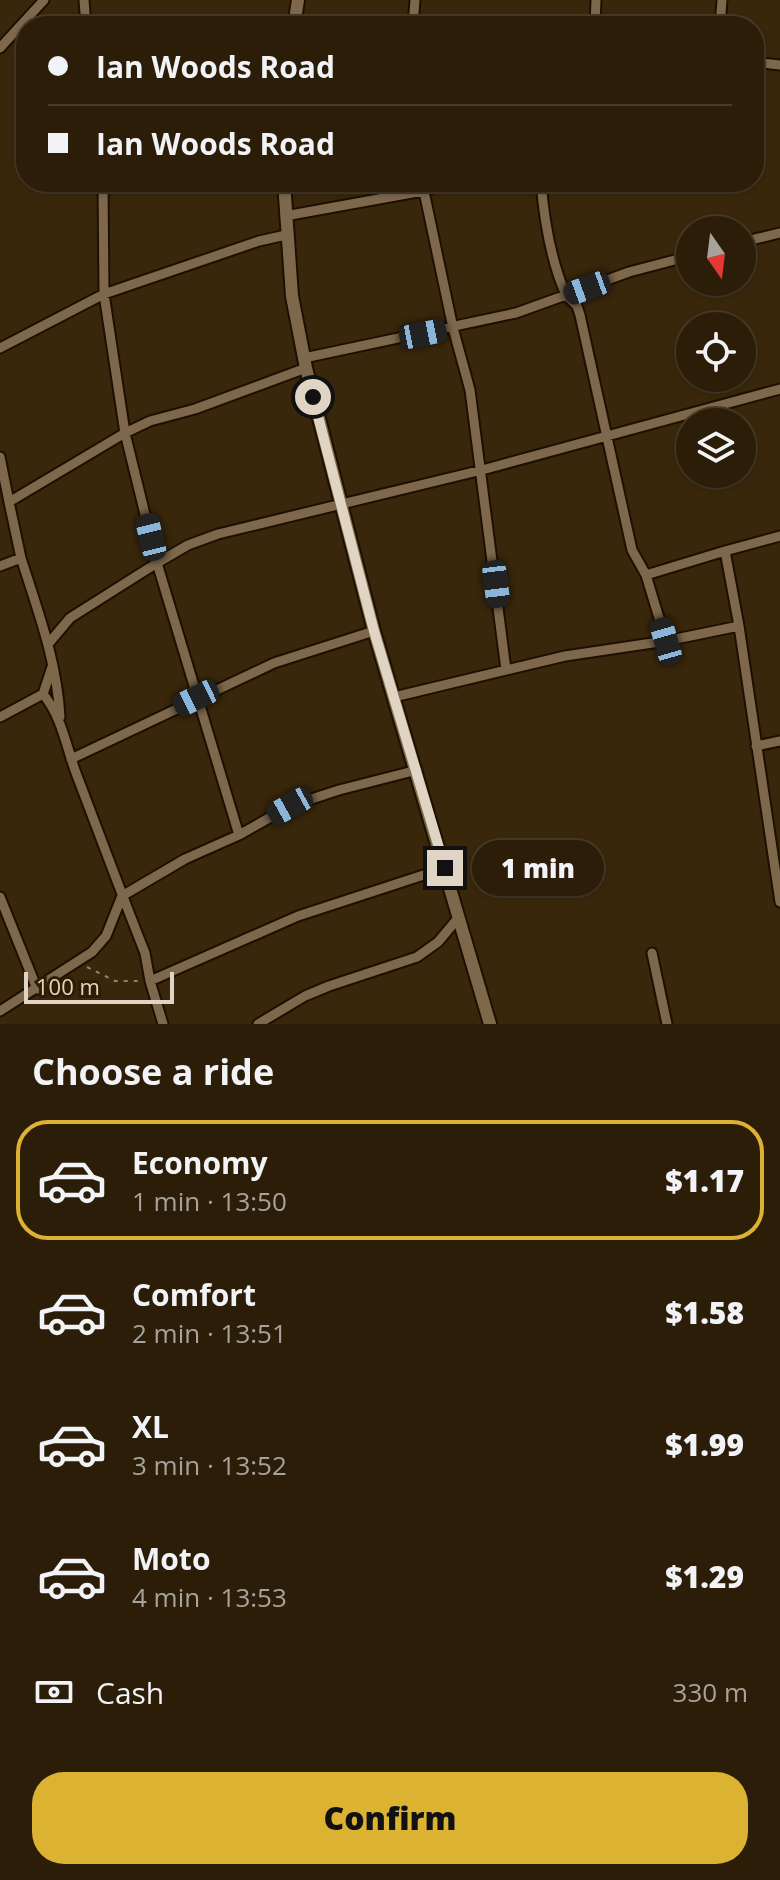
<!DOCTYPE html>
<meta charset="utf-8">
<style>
body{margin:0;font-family:"Open Sans",sans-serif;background:#332612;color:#f1f3f6;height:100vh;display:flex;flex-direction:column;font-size:30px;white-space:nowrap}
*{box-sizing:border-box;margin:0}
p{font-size:26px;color:#a6a29c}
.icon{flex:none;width:44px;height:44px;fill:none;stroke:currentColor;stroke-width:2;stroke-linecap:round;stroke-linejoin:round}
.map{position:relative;height:1024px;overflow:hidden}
.side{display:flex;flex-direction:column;background:#2b1d08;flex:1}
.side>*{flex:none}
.top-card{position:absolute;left:16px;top:16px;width:748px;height:176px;border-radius:32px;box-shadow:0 2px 6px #0004,0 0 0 2px #473b29;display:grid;align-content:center;height:176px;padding:0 32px;background:#2b1d08}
.needle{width:52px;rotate:166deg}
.fabs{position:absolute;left:676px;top:216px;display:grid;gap:16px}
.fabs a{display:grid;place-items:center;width:80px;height:80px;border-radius:50%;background:#2b1d08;box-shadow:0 2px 6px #0004,0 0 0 2px #473b29;font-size:40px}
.scale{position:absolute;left:24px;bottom:20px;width:150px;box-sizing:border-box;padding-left:8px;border:4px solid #e0d4c5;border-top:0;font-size:22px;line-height:28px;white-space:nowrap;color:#e0d4c5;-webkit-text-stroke:6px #2f1d02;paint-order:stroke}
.end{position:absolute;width:36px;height:36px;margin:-18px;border:10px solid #e0d4c5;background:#111;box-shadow:0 0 0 4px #111}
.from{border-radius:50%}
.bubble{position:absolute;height:56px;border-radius:28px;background:#2b1d08;box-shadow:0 2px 6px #0004,0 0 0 2px #473b29;font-size:26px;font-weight:800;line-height:56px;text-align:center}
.car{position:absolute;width:24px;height:48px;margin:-24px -12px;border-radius:10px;box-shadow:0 0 6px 2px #0007;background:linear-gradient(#222 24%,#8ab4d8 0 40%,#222 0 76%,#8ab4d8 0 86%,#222 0)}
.top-card b{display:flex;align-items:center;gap:28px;height:76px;font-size:30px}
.top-card b+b{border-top:2px solid #473b29}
.top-card i{width:20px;height:20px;background:#f1f3f6}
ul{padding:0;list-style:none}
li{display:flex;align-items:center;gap:24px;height:120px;margin:0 16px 12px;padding:0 16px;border:4px solid transparent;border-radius:32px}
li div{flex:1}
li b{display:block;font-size:30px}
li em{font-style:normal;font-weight:800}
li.on{border-color:#dcb233}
li>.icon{width:72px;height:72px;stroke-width:1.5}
h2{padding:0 32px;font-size:36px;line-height:96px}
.pay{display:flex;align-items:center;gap:20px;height:88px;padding:0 32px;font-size:30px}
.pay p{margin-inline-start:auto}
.action{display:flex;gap:16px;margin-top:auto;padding:16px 32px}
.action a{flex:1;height:92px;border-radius:32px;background:#dcb233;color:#111;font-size:32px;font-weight:800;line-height:92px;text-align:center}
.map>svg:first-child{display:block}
</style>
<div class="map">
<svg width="780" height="1024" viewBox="0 0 780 1024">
<rect width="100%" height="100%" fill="#39270b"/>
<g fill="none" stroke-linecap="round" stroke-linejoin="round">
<g stroke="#1e1000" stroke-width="13">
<path id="minor" d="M84,0L86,26
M413,26L415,0
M595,26L596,0
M720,26L722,0
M0,48L44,0
M754,62L780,65
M422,182L453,328L470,390L506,670
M541,182C544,219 551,261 566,295L629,272L690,256
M285,216L423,191L452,182
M742,242L780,233
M0,348L104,294L259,241L286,235
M304,358L516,313L566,295L577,306L580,315L632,550L646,575
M0,457L9,502
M21,558C38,611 57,662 60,717
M0,566L21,558L9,502L125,433L150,421L195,409L306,368
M739,626L780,902
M666,641L646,575L725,551
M49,643L70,618L157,563L125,433L104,294L103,182
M43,694L52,667
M394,697L565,656L666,641L739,626L725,551L780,536
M0,717L43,694C62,717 66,746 76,773C99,833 121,893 145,953L150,981L163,1024
M756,746L780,741
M71,759L274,663L374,631
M239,835L157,563L188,545L218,534L482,470L780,389
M0,897L37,989
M652,953L667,1024
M150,981L298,916L445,868
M0,1011L92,952L106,936L122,896L185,859L239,835L290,806L339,790L417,770
M258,1024L305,996L329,986L417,957L438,942L459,917"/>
</g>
<g stroke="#1e1000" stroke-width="16">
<path id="tertiary" d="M294,26L298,0
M284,182L292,296L306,368L374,631L490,1024"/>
</g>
<path stroke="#91826d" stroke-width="2" stroke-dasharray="4 6" stroke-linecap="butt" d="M87,967L115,981H141"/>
<use href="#minor" stroke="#7d684c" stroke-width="9"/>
<use href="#tertiary" stroke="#7d684c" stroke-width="12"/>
</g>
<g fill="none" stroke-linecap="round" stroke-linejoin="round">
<path stroke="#e0d4c5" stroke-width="10" d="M313,397L374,631L445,868"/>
</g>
</svg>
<div class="fabs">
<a><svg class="needle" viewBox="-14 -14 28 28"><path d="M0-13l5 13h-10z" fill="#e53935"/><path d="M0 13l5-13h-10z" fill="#a6a29c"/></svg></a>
<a><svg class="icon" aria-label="locate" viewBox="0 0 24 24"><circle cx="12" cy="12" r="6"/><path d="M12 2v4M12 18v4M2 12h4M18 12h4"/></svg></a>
<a><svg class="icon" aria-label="layers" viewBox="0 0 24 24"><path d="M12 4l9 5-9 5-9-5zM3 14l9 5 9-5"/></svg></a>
</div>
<div class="scale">100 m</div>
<i class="end from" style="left:313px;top:397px"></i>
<i class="end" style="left:445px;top:868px"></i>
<div class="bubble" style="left:472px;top:840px;width:132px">1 min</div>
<i class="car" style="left:587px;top:288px;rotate:250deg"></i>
<i class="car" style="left:423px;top:334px;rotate:79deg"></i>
<i class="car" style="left:151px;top:537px;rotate:346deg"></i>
<i class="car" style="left:496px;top:584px;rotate:173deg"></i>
<i class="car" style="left:666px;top:641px;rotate:344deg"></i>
<i class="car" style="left:196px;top:698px;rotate:244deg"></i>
<i class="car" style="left:290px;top:806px;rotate:241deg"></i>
<div class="top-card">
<b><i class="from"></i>Ian Woods Road</b>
<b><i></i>Ian Woods Road</b>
</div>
</div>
<section class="side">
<h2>Choose a ride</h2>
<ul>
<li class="on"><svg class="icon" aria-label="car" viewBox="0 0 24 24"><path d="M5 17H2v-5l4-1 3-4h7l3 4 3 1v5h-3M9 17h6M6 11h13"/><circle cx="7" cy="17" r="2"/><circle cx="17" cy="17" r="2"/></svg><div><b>Economy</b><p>1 min · 13:50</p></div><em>$1.17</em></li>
<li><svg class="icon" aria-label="car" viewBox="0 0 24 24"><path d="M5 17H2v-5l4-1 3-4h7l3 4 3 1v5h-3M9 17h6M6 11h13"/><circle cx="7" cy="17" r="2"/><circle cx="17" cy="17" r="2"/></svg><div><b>Comfort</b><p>2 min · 13:51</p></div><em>$1.58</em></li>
<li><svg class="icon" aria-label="car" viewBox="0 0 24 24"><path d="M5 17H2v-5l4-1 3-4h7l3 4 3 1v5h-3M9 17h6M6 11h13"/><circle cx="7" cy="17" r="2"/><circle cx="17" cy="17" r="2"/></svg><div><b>XL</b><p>3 min · 13:52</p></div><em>$1.99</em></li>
<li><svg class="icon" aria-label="car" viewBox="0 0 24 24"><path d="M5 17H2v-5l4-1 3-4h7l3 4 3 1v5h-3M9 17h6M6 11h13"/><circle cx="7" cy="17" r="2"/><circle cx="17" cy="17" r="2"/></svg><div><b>Moto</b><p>4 min · 13:53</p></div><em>$1.29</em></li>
</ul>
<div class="pay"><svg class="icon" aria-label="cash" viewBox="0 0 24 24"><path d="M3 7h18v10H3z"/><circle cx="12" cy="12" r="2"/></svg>Cash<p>330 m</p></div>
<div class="action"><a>Confirm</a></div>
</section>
